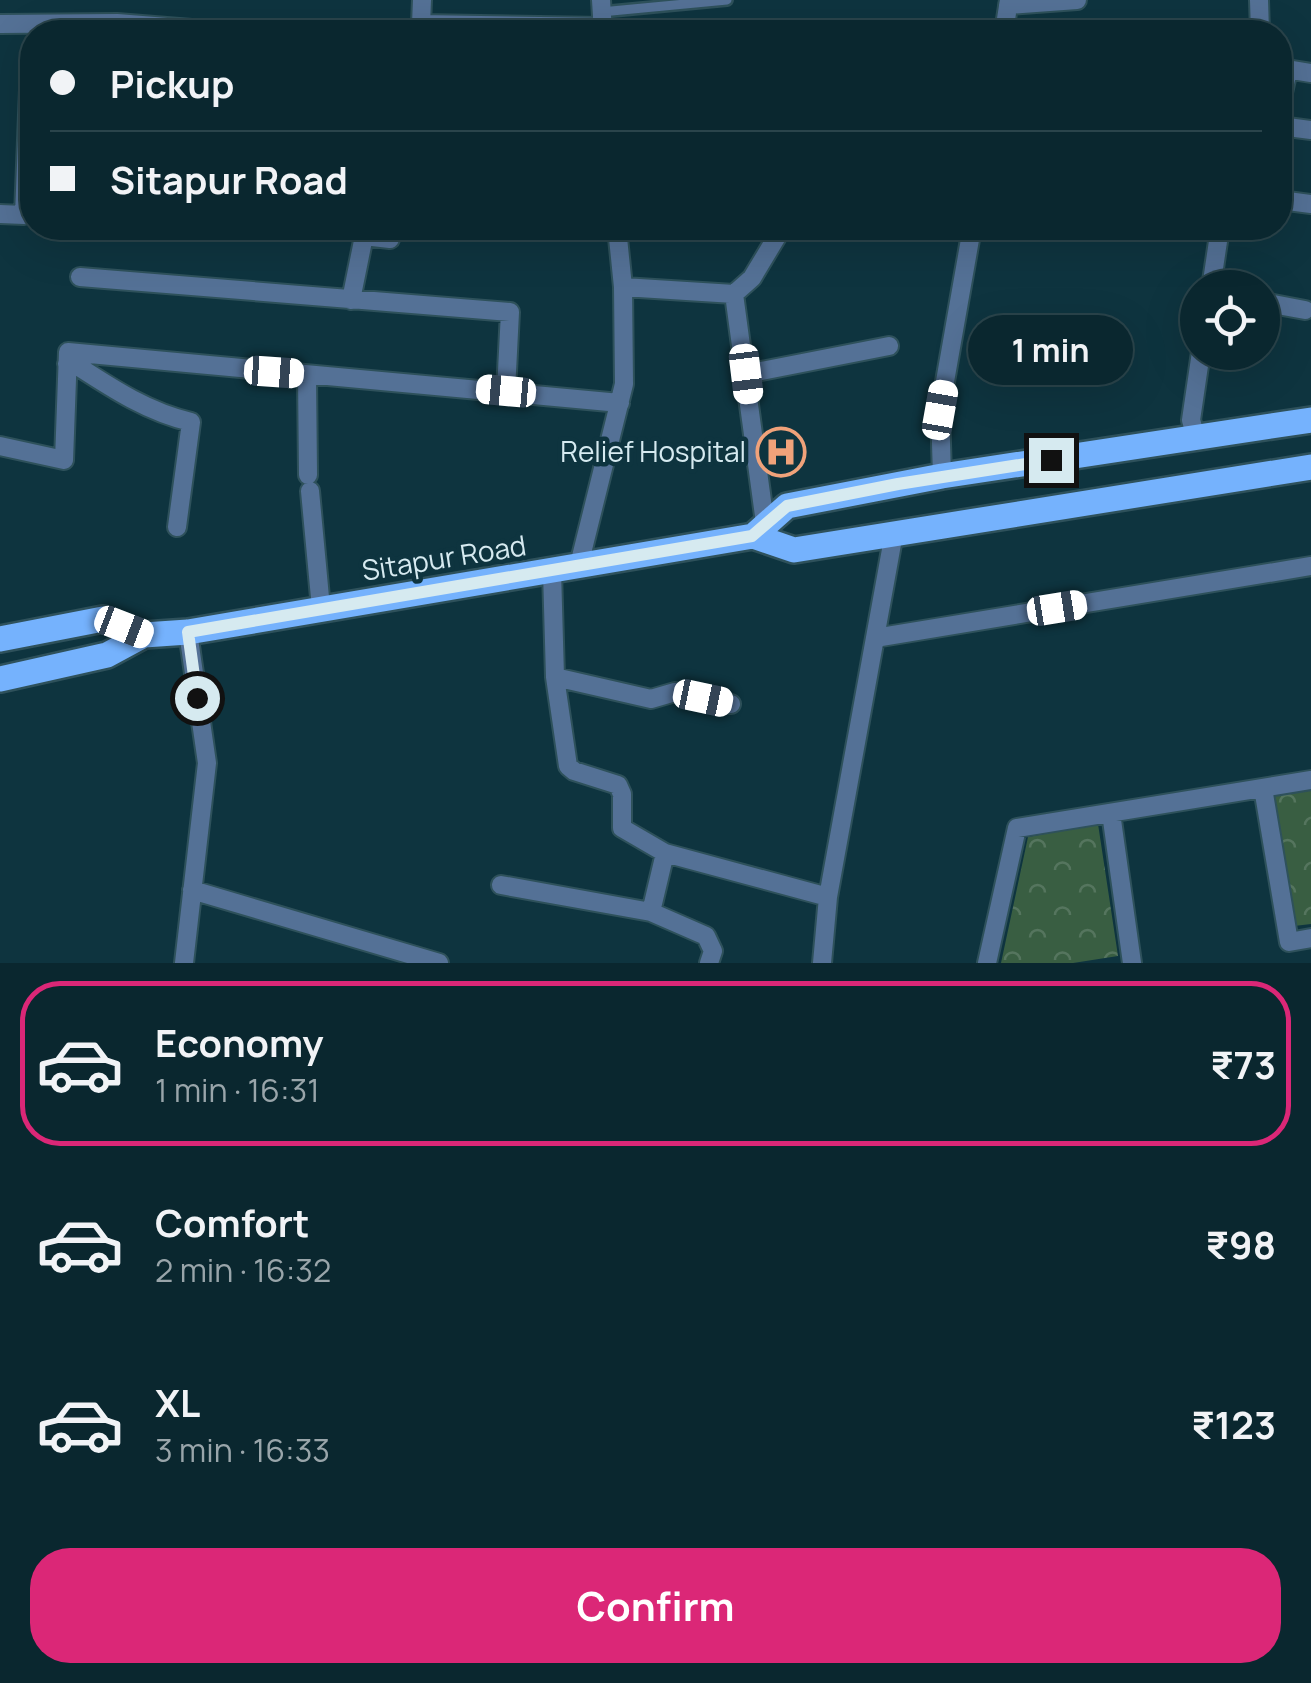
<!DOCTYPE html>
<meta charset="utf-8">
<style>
body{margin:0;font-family:Manrope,sans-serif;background:#132f37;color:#f1f3f6;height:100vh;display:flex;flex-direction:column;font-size:38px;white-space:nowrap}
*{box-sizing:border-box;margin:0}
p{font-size:32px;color:#99a5aa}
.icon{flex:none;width:55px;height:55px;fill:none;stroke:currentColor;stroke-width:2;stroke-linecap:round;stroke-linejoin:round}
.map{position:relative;height:963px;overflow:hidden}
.details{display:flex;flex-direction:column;background:#0a272f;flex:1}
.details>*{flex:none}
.hud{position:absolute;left:20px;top:20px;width:1272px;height:220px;border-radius:40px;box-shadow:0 10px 40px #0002,0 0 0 2px #2a444b;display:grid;align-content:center;height:220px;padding:0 30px;background:#0a272f}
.tools{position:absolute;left:1180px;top:270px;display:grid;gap:20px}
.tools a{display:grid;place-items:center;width:100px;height:100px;border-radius:50%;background:#0a272f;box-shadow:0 10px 40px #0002,0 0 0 2px #2a444b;font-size:50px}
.end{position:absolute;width:45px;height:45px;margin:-22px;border:12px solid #d6eaf0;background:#111;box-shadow:0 0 0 5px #111}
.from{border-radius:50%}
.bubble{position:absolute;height:70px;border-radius:35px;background:#0a272f;box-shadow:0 10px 40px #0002,0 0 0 2px #2a444b;font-size:32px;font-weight:700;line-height:70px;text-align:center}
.car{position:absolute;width:30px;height:60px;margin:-30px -15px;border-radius:12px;box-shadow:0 0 8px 2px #0007;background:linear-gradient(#fff 24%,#345 0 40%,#fff 0 76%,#345 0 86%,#fff 0)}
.hud b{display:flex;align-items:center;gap:35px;height:95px;font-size:38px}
.hud b+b{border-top:2px solid #2a444b}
.hud i{width:25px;height:25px;background:#f1f3f6}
ul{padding:18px 0 0;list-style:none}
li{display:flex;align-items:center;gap:30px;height:165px;margin:0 20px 15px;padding:0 10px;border:5px solid transparent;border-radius:40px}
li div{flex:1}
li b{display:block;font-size:38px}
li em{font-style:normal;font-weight:700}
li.active{border-color:#db2777}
li>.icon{width:90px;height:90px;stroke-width:1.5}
.action{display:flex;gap:20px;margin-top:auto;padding:20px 30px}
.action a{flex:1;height:115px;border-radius:40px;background:#db2777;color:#fff;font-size:40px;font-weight:700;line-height:115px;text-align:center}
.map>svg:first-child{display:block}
</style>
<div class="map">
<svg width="1311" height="963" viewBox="0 0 1311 963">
<defs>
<pattern id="park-crowns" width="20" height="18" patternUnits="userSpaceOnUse" patternTransform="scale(2.5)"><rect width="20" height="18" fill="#395e42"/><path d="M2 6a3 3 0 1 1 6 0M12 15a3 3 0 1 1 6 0" fill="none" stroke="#55755e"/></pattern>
</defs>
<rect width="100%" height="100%" fill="#0e343f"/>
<path fill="url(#park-crowns)" d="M1311,787V924L1294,926L1272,793Z
M1098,824L1118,956L1073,963H1001L1028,837Z"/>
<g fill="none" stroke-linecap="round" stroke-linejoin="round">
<g stroke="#2e515b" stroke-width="14">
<path id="lane" d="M601,12L727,0"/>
</g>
<g stroke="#2e515b" stroke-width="22">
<path id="street" d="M422,0L421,24L603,27
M601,0L603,32
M1259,0L1260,32
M1008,5L1077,0
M0,24L117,23L229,32
M1004,32L1009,0
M1280,68L1311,73
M1280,106L1288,70
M1280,126L1311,130
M1280,200L1311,204
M0,214L24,215L29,90H32
M617,228L623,287L734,294L765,523
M1077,228L1118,231V228
M80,277L510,312L506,391
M1211,288L1220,228
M734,294L752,278L782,228
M351,300L364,236L390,239L393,228
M1262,302L1305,310
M67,364L76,365C113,389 148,412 191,422L177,527
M746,374L889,346
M307,375L308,475
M1196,438L1191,420L1201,352
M0,446L64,460L68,352L620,403
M942,476L940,410L972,228
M310,491L321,608
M579,565L624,384L623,287
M552,571L555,677L568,766L574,771L618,785L622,794V828L665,853L828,897
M875,638L1311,566
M555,677L651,699L675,692L731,704
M1263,788L1289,942L1311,938
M1111,813L1132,963
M501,885L651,912L706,936L713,951L709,963
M192,890L439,963
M651,912L665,853
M184,963L207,763L188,632
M822,963L828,897L894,533
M987,963L1017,828L1311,780"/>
</g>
<g stroke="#2e515b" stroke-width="30">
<path id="primary" d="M753,536L787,506L942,476L1311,420
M0,639L103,619L144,635
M0,679L107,655L144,635L188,632L753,536L794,550L1311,467"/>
</g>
<use href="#lane" stroke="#547196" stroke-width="9"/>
<use href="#street" stroke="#547196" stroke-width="18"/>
<use href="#primary" stroke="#75b2fd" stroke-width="25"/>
</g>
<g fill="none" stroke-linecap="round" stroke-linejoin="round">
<path stroke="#d6eaf0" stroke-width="12" d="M197,698L188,632L752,536L787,506L898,484L1051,460"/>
</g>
<defs>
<g id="hospital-ring" transform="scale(2.5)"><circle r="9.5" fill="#0e343f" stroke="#f0a27a" stroke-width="1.5"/><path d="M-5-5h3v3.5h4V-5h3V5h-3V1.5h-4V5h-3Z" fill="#f0a27a"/></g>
</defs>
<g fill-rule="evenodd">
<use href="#hospital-ring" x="781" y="452"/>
</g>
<g text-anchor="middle" stroke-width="9" stroke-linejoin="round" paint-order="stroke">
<g font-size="28" fill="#d6eaf0" stroke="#0e343f" text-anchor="end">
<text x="746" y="462">Relief Hospital</text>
</g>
<g font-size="28" fill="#d6eaf0" stroke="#0e343f">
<text transform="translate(444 558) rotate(-9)" y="10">Sitapur Road</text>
</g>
</g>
</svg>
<div class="tools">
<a><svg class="icon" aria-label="locate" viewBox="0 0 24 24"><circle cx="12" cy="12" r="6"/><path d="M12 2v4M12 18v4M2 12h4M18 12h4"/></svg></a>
</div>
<i class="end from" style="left:197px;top:698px"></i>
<i class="end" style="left:1051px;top:460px"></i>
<div class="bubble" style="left:968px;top:315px;width:165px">1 min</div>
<i class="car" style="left:274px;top:372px;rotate:94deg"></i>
<i class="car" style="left:746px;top:374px;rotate:173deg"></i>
<i class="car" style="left:506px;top:391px;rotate:275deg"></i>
<i class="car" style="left:940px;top:410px;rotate:10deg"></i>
<i class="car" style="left:1057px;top:608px;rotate:81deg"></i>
<i class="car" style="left:124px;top:627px;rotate:111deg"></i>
<i class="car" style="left:703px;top:698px;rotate:102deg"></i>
<div class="hud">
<b><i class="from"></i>Pickup</b>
<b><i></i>Sitapur Road</b>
</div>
</div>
<section class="details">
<ul>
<li class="active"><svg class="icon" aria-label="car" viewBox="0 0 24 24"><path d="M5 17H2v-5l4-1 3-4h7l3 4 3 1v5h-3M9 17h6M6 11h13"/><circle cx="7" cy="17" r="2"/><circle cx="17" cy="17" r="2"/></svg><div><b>Economy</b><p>1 min · 16:31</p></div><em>₹73</em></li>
<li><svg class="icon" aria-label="car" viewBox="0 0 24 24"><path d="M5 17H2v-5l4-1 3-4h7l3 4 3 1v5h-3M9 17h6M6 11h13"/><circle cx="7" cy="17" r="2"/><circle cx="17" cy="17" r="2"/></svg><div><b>Comfort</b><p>2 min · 16:32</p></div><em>₹98</em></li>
<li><svg class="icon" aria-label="car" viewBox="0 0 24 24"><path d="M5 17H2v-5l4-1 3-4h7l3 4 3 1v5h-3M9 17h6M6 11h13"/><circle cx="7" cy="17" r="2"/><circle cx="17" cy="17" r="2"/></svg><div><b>XL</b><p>3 min · 16:33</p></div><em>₹123</em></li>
</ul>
<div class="action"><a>Confirm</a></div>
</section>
